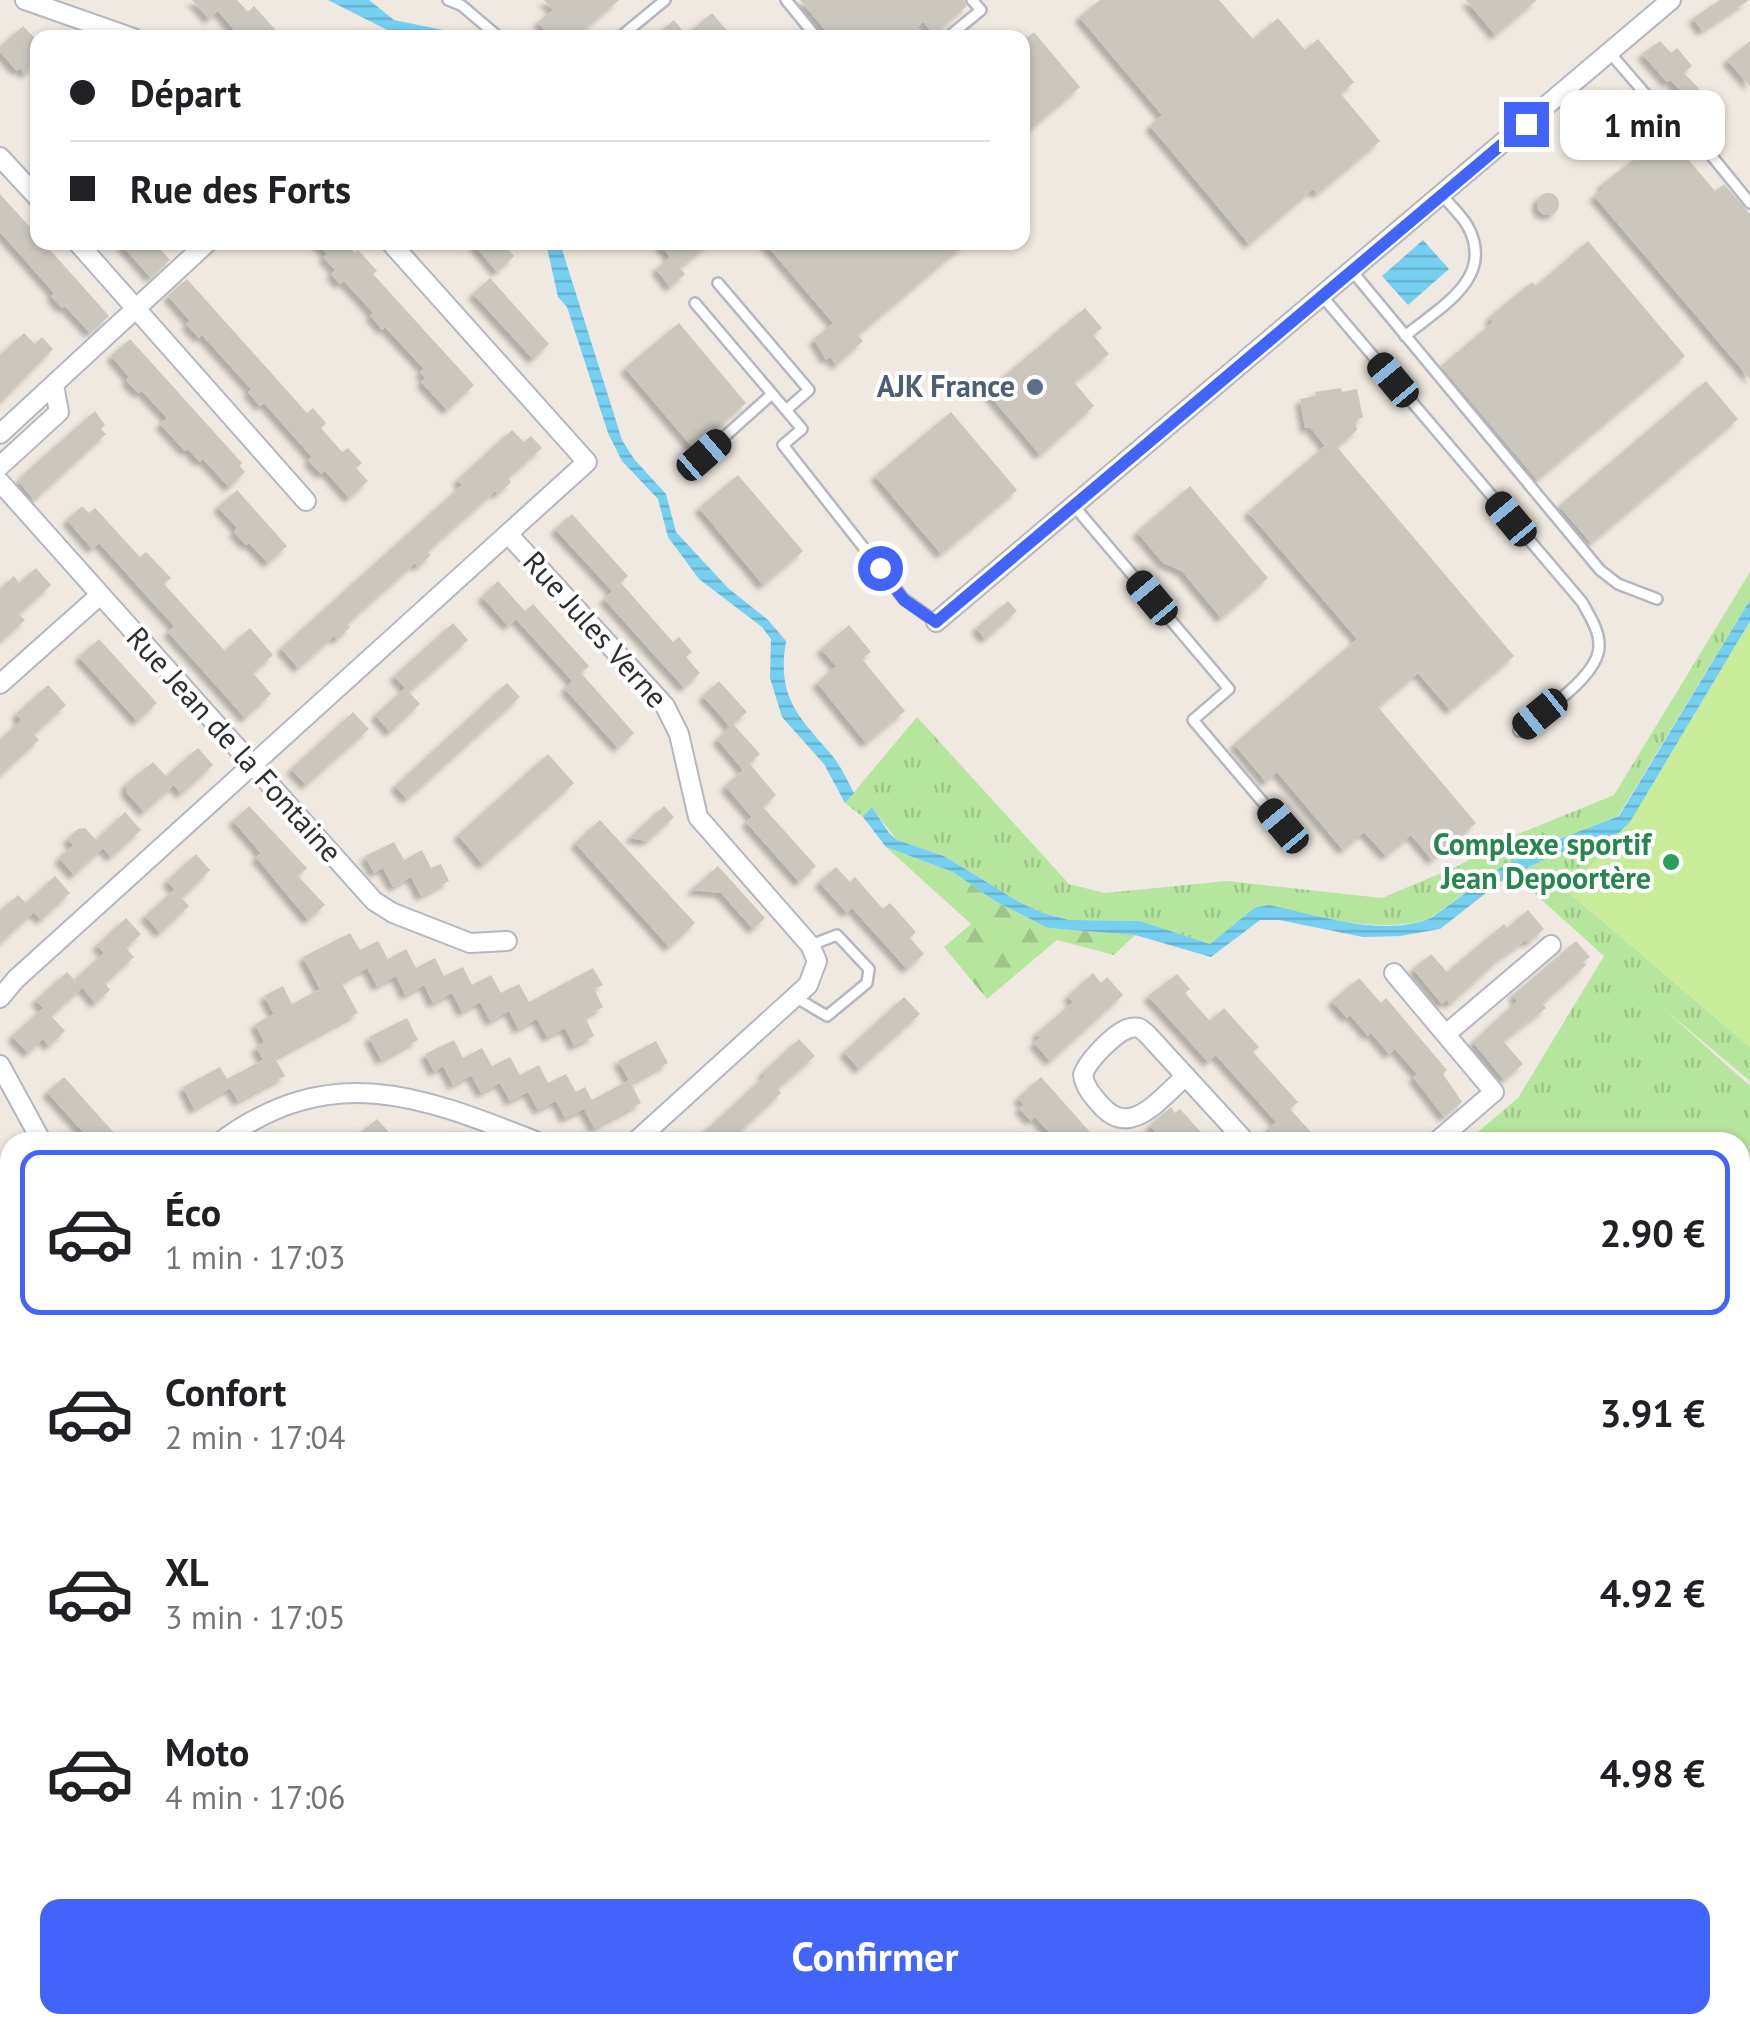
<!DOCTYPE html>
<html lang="fr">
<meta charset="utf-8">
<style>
body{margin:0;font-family:"PT Sans",sans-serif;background:#f6f6f6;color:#202124;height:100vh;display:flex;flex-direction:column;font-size:38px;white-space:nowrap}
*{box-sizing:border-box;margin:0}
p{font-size:32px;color:#757577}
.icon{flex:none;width:55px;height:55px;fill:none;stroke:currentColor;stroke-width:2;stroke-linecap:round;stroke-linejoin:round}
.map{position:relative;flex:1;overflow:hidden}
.panel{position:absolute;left:0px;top:1132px;width:1750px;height:902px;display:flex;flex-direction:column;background:#fff;border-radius:30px 30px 0 0;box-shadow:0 2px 8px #0004}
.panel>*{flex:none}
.hud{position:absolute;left:30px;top:30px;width:1000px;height:220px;border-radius:20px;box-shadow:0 2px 8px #0004;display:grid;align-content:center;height:220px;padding:0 40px;background:#fff}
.end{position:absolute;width:45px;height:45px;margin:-22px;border:12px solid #4264fb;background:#fff;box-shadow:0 0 0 5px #fff}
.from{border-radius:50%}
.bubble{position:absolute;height:70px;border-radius:20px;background:#fff;box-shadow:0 2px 8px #0004;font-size:32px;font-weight:700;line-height:70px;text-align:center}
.car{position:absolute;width:30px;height:60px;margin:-30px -15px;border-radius:12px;box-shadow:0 0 8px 2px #0007;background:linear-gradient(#222 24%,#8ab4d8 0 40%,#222 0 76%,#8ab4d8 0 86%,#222 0)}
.hud b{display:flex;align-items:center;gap:35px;height:95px;font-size:38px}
.hud b+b{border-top:2px solid #e0e0e0}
.hud i{width:25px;height:25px;background:#202124}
ul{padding:18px 0 0;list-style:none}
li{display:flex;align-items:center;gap:30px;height:165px;margin:0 20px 15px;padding:0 20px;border:5px solid transparent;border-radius:20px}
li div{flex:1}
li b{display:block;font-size:38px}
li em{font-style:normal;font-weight:700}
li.selected{border-color:#4264fb}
li>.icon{width:90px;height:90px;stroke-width:1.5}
.action{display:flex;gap:20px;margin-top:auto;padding:20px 40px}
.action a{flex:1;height:115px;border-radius:20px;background:#4264fb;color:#fff;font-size:40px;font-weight:700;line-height:115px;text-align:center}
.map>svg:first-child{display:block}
</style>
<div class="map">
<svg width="1750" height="2033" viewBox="0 0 1750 2033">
<defs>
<pattern id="grass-tufts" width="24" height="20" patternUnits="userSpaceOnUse" patternTransform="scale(2.5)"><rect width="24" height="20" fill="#b6e59e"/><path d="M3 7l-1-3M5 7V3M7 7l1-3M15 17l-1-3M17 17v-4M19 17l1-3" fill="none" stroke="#9dc588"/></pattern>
<pattern id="forest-firs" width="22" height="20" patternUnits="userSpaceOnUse" patternTransform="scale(2.5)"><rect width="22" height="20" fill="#b6e59e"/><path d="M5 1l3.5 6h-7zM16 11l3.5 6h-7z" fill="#9dc588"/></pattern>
<pattern id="park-dots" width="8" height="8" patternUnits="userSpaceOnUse" patternTransform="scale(2.5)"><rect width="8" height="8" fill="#b6e59e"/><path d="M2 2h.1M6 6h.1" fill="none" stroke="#9dc588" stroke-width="1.8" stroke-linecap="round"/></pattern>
<pattern id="water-rules" width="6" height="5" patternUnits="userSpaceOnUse" patternTransform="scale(2.5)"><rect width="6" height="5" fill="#75cff0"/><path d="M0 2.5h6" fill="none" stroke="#66b2ce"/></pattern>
<filter id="shadow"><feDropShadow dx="-5" dy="5" stdDeviation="2.5" flood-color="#0004"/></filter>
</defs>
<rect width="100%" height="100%" fill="#efe9e1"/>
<path fill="url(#grass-tufts)" d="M1750,572V600L1618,816L1546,844L1500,868L1430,918C1387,936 1301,914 1254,908L1210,944L1140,921L1069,920L1043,913L1021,903L944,856L897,840L872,808L863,817L845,803L917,717L1069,884L1105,893L1227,881L1382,898L1458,866L1501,841L1614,795Z
M1619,833L1568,892L1750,1047V1081L1664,1009L1750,1086V1182L1740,1191V1142H1466L1518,1098L1604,956L1523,883L1504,879L1552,856Z"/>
<path fill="url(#forest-firs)" d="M886,847L953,872L995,901L1048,928L1135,935L1114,955L1057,940L987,999L944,947L971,924Z"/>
<path fill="url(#park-dots)" d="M1750,1182V1632L1746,1634L1740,1624V1191Z"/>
<path fill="#c9ec9a" d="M1750,621V1047L1567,891L1630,822Z"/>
<path fill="url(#water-rules)" d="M328,0H369L394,20L443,30L457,37H401Z
M1423,240L1449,269L1408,305L1382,276Z
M546,243H560L622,440L634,459L666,494L676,532L728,588L768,620L786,641C777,696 796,714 830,753C840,764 847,780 854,793L845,803L824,764L782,717L770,678L771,639L762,627L699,579L668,537L658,499L622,461L608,433L567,307L558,297Z
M1750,600V621L1630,822L1619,833L1552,856L1504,879L1440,929L1400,936L1363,937L1279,920H1260L1211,957L1135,935L1048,928L995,901L953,872L886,847L863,817L872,807L889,833L897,840L944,856L1021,903L1043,913L1069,920L1140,921L1210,944L1254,908L1269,905C1318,915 1382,938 1431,918L1500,868L1546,844L1619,816Z"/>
<path fill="#cbc7bf" filter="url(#shadow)" d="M192,0H237L248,12L254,6L283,38H241L218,11L209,19Z
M544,0H619L574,38H551L538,22L553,10Z
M800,0H964L967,6L934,34L923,22L904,38H832Z
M1100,0H1219L1253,39L1278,18L1305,50L1318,39L1354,82L1341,94L1380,141L1317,194L1313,189L1249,244L1150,126L1162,115L1079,17Z
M1466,0H1537L1495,35Z
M1720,0H1749L1702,31L1693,18Z
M712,13L733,38H653L674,20L686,35Z
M23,26L38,41V62L25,74L20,68L17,71L0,52V47Z
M1034,32L1080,87L1022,136V42Z
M1660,41L1671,53L1677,48L1692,66L1684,73L1701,91L1691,101L1670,80L1667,82L1642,54Z
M1750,41V86L1727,60Z
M1667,134L1715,191L1724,184L1750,214V379L1594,196L1604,188L1601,185Z
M1537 204a11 11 0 1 1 22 0a11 11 0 1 1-22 0Z
M0,194L38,236V242H43L109,316L90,333L65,306L62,308L51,296L54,293L0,232Z
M1588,241L1685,356L1537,480L1441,366L1493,322L1489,318L1512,298L1532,282L1536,286Z
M119,242H154L170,260L151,278Z
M316,242H346L355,253L358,250L377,271L373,274L474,385L447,410L421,382L425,378L420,372L424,369L385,327L382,330L376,322L370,316L373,313L344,281L340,284L331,274L335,270L323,257L327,254Z
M472,242H502L514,256L497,272Z
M658,242H711L680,268L685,274L670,287L656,269L670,257Z
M764,242H967L858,335L863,341L836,365L830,357L826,360L814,339L833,323Z
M490,278L549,344L533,359L473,294Z
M187,279L307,413L313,408L326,423L321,428L342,452L348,448L362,463L356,468L368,481L349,498L325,471L321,474L308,460L312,457L264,403L260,406L248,392L251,389L202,335L199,338L186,324L190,321L168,296Z
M1085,308L1102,328L1093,335L1109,354L1074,382L1094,406L1040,455L986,391Z
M679,323L746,403L693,448L625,368Z
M24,333L35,344L42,337L53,349L0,403V355Z
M130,339L242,463L240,466L245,472L229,487L203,459L200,462L188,449L185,451L160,424L167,418L142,391L138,393L126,380L129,377L111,356Z
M1706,381L1738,419L1591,543L1559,506Z
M1341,388L1342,392L1357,389L1363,418L1355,419L1357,430L1337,447L1514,656L1450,710L1418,673L1378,707L1476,823L1432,860L1411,835L1386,856L1364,832L1343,850L1277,772L1266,782L1234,744L1357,639L1248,512L1325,446L1310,427L1305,428L1300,399L1316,396L1315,392Z
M95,411L105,425L101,429L106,434L34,500L19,482L25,473Z
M951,412L1017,490L941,554L875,476Z
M512,430L524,442L531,436L542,448L508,478L511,482L498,494L495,491L427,552L431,555L418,567L415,563L347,624L350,627L337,640L334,636L298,668L281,648L462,485L457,480Z
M738,475L803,551L763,585L699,508Z
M1190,486L1268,578L1221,618L1182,571L1163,563L1137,532Z
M237,490L287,546L268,563L249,543L246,545L240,539L234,532L237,528L218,507Z
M82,506L89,513L95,508L140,557L146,552L171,578L164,584L225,651L250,628L273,655L253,673L271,694L245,718L168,632L174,626L162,613L99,543L92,549L67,520Z
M572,514L628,576L612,591L555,529Z
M36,568L51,585L19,614L25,620L0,642V589L14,576L19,583Z
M498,581L525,611L508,626L482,597Z
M621,583L673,642L679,637L692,652L686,657L700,673L684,688L604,599Z
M1008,601L1017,611L985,639L976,628Z
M533,604L589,666L581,673L634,733L618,748L565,689L572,681L516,619Z
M453,623L468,640L409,692L420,704L390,732L375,715L405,688L394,676Z
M849,625L871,652L862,659L905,711L866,743L817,683L836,666L821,649Z
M99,639L157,703L137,721L79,657Z
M719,681L747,712L733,724L760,754L743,770L717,739L730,727L703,696Z
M507,683L520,697L407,799L395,786Z
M48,685L66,705L34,734L39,740L0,775V740L21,720L16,714Z
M353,712L369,729L306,785L291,769Z
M198,748L213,765L181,794L174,785L144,812L126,792L127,783L153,762L166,776Z
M548,754L574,783L483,865L458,835Z
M750,764L776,795L763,807L816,866L799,882L746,822L752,817L725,786Z
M249,806L307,868L298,876L325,905L308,920L256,857L261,853L233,821Z
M664,806L674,817L647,841L629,838Z
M125,812L141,830L111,857L103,848L74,875L59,858L73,845L67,839L78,829L85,828L96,840Z
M600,820L695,923L669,947L575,843Z
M394,842L404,860L422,850L431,868L441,864L449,881L421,896L411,877L393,887L383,868L374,873L365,856Z
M196,854L210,870L182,898L167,881Z
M718,866L765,918L753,929L721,893L691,890Z
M836,867L850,882L855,877L883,909L890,903L916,932L910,938L924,954L907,969L852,908L847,913L819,882Z
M55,876L70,893L41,920L34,912L0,943V911L18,895L26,903Z
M174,890L189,906L160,933L145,916Z
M1528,910L1544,929L1528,943L1526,940L1501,957L1450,1004L1447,1000L1442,1004L1413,969L1431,954L1447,972L1504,924L1507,928Z
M126,918L141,934L126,948L134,957L105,983L110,990L95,1003L75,979L104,953L97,945Z
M350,933L360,950L378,941L388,959L406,949L416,968L435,958L444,976L463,967L472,985L491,975L501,993L519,984L529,1002L593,968L603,985L594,989L603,1007L585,1017L594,1036L574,1046L565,1028L547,1037L537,1019L518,1029L509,1011L490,1021L480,1002L462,1012L452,993L433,1003L424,985L405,995L396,976L377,986L367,968L341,982L358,1013L275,1058L285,1076L238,1101L230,1088L194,1109L183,1087L220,1067L227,1079L263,1060L256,1047L264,1042L255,1024L274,1014L264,996L283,986L292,1004L320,989L303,957Z
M1576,941L1590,957L1583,962L1586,965L1542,1003L1546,1008L1503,1041L1523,1064L1504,1080L1473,1042L1517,1001L1513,995Z
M67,972L82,988L51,1016L65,1031L49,1046L43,1039L28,1053L12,1036L43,1008L36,1000Z
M1093,973L1101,983L1107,977L1123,995L1050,1061L1034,1043L1040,1038L1036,1034L1073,1002L1068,996Z
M1177,974L1190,989L1185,993L1210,1021L1224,1008L1259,1047L1253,1052L1298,1102L1290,1109L1320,1142H1280L1268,1129L1276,1122L1231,1072L1216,1055L1208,1062L1148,996Z
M1359,978L1381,1003L1386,998L1447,1070L1443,1074L1462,1102L1444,1117L1413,1077L1417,1074L1395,1049L1389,1054L1371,1033L1368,1036L1350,1015L1347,1018L1332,1001Z
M904,997L920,1014L859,1069L844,1052Z
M407,1018L418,1040L381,1060L369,1037Z
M799,1039L815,1056L777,1089L781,1093L737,1134L745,1142H693L765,1076L762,1073Z
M454,1040L463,1058L482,1048L492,1066L510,1057L520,1075L539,1065L548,1083L566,1074L576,1092L585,1087L592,1100L629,1080L618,1061L656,1041L668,1063L631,1083L641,1103L594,1128L584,1109L565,1118L556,1101L538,1110L528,1092L510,1101L500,1083L481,1093L471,1075L453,1085L443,1066L434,1072L425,1054Z
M64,1077L107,1125L123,1142H92L47,1092Z
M1041,1077L1058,1096L1099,1142H1058L1035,1117L1031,1121L1019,1108L1024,1105L1018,1098Z
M1171,1107L1175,1113L1180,1109L1210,1142H1158L1152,1135L1155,1132L1150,1125Z
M377,1119L398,1142H367L359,1134Z"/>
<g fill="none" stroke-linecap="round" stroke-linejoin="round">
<g stroke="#b4b7c1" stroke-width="14">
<path id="lane" d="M448,0L461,5L500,38
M786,0L817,38
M619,38L665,0
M947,38L981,10L972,0
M1610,53L1661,112L1711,155L1750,203
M1352,271L1600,570L1618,584L1657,599
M718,283L809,390L786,410
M1322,296L1582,602C1589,615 1600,631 1599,647C1598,677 1541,713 1519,731
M695,303L802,429L783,445L904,599L936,622
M1405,336C1440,307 1497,278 1467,225C1461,215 1450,205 1442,195
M704,455L772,394
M1074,506L1229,689L1193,720L1283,826
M795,997L827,1016L867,983L869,969L837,935L811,945
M0,1743L10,1732"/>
</g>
<g stroke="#b4b7c1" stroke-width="22">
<path id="street" d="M25,0L133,38
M0,157L38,198
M77,242L306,501
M0,434L208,242
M0,466L59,412L54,385
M0,482L374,901L393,913L470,943L507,941
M509,535L665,706L679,734L698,817L810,945L817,961L808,985L635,1142
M936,622L1671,0
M0,684L99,596
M1394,973L1494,1092L1436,1142
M0,998L16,979L587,462L390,242
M1446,1034L1551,945
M0,1065L42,1142
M1186,1076C1159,1099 1130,1141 1099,1103C1091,1094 1085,1087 1083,1075C1087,1061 1117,1030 1131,1028C1139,1026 1141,1029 1147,1034L1246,1142
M220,1142C332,1059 423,1097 538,1142
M0,1386L10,1377
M1740,1887L1750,1889
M625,2025L633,2033
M1409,2025L1423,2033
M374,2033L380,2025
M427,2033V2025
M1637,2033L1640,2025"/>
</g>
<g stroke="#b4b7c1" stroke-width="30">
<path id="secondary" d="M1740,1661L1750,1655
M0,1706L10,1716
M229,2025L230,2033
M1118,2033L1126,2025"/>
</g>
<use href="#lane" stroke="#fff" stroke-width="9"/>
<use href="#street" stroke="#fff" stroke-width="18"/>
<use href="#secondary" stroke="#fff" stroke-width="25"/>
</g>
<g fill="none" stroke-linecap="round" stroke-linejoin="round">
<path stroke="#4264fb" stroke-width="12" d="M880,568L904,600L936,622L1526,124"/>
</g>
<circle fill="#5c6f8a" stroke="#fff" stroke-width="4" cx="1035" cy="387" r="10"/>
<circle fill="#2e9e5b" stroke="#fff" stroke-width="4" cx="1671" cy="862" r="10"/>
<g text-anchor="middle" stroke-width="8" stroke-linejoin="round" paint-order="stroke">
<g font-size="30" font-weight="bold" fill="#4e5e75" stroke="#fff" text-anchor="end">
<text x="1015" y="397">AJK France</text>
</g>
<g font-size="30" fill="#2e2e2e" stroke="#fff">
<text transform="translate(595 630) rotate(48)" y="10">Rue Jules Verne</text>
<text transform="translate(234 745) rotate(48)" y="10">Rue Jean de la Fontaine</text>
</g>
<g font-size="30" font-weight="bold" fill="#27864d" stroke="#fff" text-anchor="end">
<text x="1651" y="855">Complexe sportif<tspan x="1651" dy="34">Jean Depoortère</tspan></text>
</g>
</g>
</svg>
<i class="end from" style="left:880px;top:568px"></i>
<i class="end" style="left:1526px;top:124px"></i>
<div class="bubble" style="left:1560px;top:90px;width:165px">1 min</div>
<i class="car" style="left:1393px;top:380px;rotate:320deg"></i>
<i class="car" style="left:704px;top:455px;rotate:49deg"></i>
<i class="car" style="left:1511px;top:519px;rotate:320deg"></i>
<i class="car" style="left:1152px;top:598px;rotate:320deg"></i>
<i class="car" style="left:1540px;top:714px;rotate:231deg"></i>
<i class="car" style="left:1283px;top:826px;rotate:320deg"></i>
<div class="hud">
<b><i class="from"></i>Départ</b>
<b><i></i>Rue des Forts</b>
</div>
<section class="panel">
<ul>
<li class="selected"><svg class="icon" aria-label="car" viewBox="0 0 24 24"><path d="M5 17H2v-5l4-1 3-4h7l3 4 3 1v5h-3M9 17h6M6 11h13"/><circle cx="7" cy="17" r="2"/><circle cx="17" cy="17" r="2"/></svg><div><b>Éco</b><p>1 min · 17:03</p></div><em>2.90 €</em></li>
<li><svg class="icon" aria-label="car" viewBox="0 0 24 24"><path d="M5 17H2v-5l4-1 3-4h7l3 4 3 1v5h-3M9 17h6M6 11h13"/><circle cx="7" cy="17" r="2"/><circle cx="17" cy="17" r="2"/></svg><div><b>Confort</b><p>2 min · 17:04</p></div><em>3.91 €</em></li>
<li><svg class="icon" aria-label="car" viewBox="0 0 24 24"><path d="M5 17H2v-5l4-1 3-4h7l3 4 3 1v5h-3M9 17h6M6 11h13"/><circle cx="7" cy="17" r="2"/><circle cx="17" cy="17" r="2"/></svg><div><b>XL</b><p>3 min · 17:05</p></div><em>4.92 €</em></li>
<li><svg class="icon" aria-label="car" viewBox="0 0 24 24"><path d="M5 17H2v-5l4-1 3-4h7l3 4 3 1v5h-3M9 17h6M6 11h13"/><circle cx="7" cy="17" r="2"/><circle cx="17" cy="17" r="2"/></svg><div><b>Moto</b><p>4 min · 17:06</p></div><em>4.98 €</em></li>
</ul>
<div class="action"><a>Confirmer</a></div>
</section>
</div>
